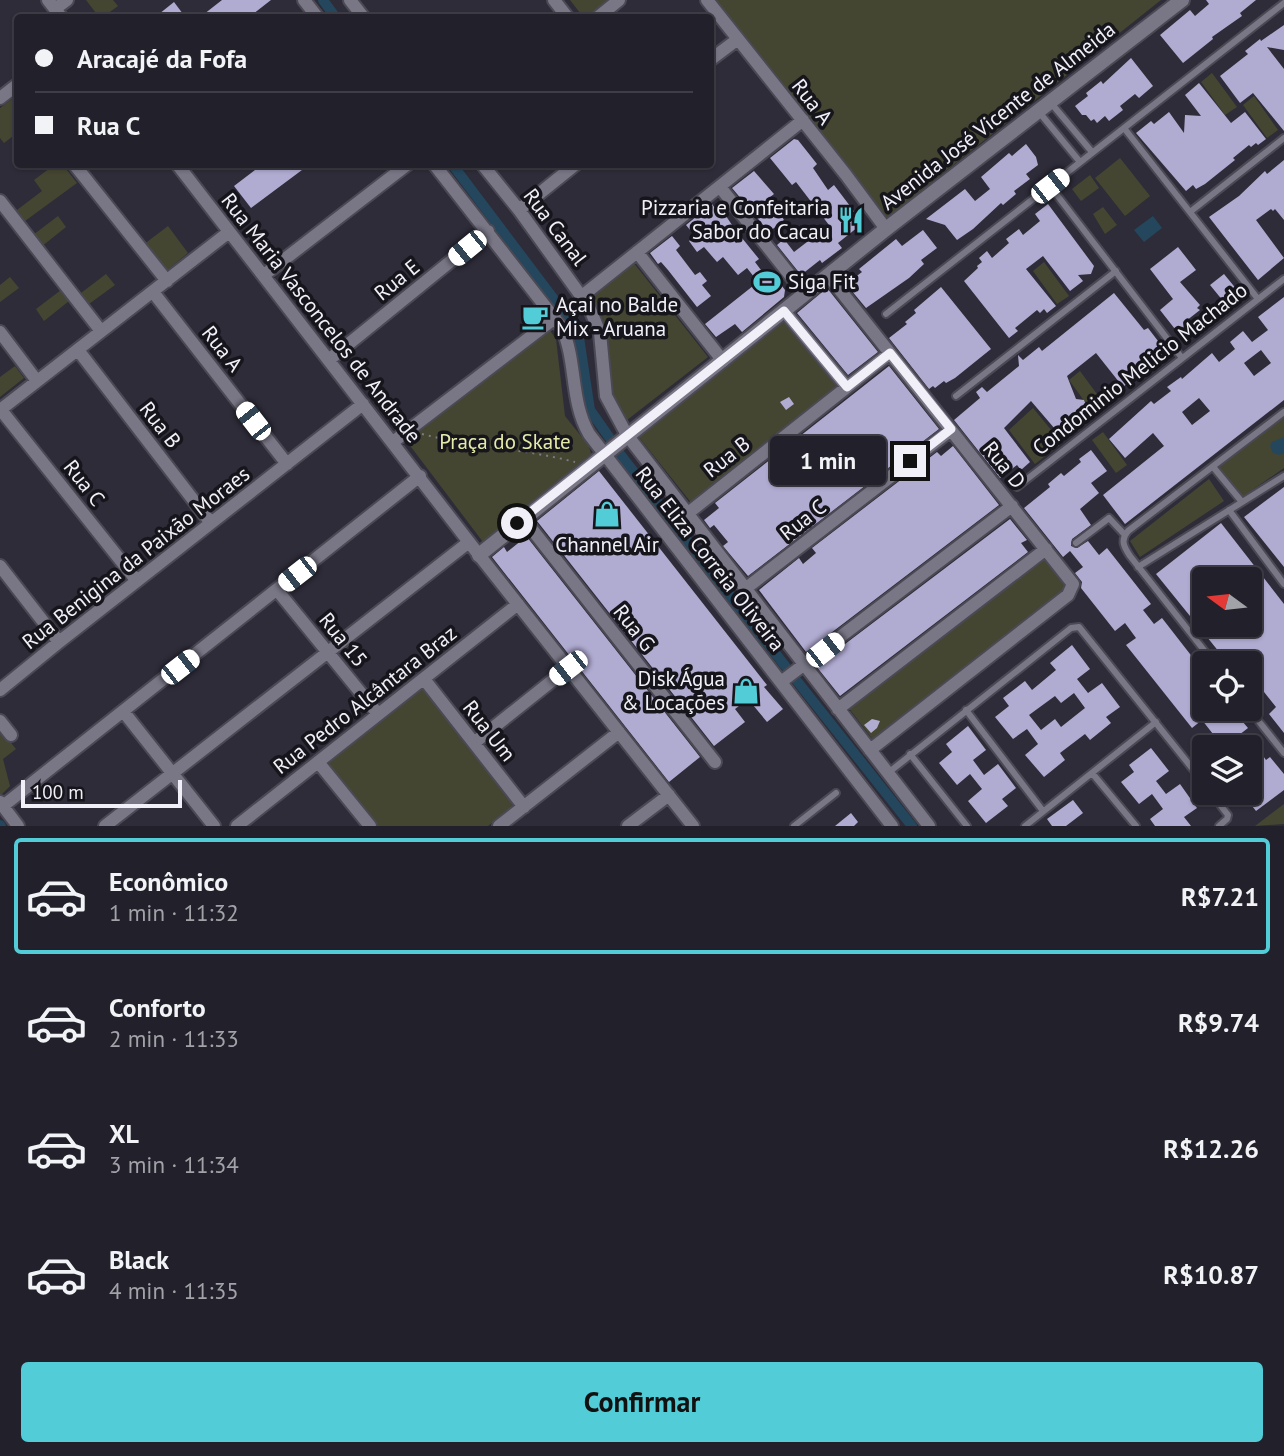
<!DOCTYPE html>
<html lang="pt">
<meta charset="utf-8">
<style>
body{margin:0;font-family:"PT Sans",sans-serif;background:#2a2933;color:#f1f3f6;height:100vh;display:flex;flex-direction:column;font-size:26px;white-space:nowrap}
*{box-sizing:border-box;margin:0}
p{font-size:23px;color:#a2a3a9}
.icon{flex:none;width:38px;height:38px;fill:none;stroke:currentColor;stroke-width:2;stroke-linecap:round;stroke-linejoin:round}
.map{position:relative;height:826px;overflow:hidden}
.drawer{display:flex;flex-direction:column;background:#22212b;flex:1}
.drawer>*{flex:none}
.banner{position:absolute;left:14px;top:14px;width:700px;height:154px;border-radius:7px;box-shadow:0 2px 5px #0004,0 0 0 2px #3f3e47;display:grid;align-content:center;height:154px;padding:0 21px;background:#22212b}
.needle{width:46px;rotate:285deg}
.tools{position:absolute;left:1192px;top:567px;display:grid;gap:14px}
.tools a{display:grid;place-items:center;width:70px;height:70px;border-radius:7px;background:#22212b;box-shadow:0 2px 5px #0004,0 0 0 2px #3f3e47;font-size:35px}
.scale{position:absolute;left:21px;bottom:18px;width:161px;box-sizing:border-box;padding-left:7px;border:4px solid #f1f0f9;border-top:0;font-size:19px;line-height:24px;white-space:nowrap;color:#f1f0f9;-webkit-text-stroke:5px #16151b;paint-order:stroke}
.end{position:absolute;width:32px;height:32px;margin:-16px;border:9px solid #f1f0f9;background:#111;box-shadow:0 0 0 4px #111}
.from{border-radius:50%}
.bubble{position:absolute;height:49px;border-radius:7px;background:#22212b;box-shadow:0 2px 5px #0004,0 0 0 2px #3f3e47;font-size:23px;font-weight:600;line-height:49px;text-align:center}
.car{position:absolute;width:21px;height:42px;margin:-21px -10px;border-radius:9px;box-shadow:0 0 5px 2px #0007;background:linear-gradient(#fff 24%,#345 0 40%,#fff 0 76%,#345 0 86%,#fff 0)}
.banner b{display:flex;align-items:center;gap:24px;height:66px;font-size:26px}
.banner b+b{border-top:2px solid #3f3e47}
.banner i{width:18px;height:18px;background:#f1f3f6}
ul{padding:12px 0 0;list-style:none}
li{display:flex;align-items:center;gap:21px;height:116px;margin:0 14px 10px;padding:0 7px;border:4px solid transparent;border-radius:7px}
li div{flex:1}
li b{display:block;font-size:26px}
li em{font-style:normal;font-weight:600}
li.on{border-color:#52ccd6}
li>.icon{width:63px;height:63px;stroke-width:1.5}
.primary-button{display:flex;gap:14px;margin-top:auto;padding:14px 21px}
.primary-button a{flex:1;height:80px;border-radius:7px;background:#52ccd6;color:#111;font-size:28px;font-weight:600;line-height:80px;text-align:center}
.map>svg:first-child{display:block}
</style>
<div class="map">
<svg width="1284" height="826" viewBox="0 0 1284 826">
<rect width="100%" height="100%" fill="#2e2c39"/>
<path fill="#454631" d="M86,0H113L118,6L103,17H99Z
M570,0H608L584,18Z
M715,0H1161L884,220Z
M1212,73L1237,107L1225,115L1201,82Z
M1254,96L1278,130L1267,138L1243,105Z
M12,99L17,108V133L4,143L0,138V108Z
M1120,158L1150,196L1125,216L1095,178Z
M54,165H63L77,183L25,221L17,210L42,191L34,180Z
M1090,175L1099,188L1081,201L1072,189Z
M1103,207L1117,225L1105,234L1093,214Z
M58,216L66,227L41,247L33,235Z
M168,226L188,253L165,272L143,245Z
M633,262L708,357L627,420L612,397L603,319L589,297Z
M1044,262L1069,296L1057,304L1033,271Z
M106,274L115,285L89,304L81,293Z
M10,277L19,288L0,302V285Z
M61,290L69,301L44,321L36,309Z
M787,319L841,388L693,505L638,436Z
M549,329L556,339L565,416L589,446L591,454L483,542L405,439Z
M15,366L24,378L0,397V377Z
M1080,371L1105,405L1093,413L1069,380Z
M1033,408L1062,443L1035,464L1009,430Z
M1284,417V468L1242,497L1219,467Z
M1103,432L1127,465L1116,473L1092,440Z
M1209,479L1224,501L1140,557L1130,541Z
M1045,556L1070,588L873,740L848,707Z
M421,687L514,806L488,826H376L326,762Z
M0,729L16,749L3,759L10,786L0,796Z
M1284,804V824L1255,826Z"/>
<path fill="#24475d" d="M1153,216L1162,228L1144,242L1134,230Z
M1284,437V453L1279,455L1273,453L1270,446L1272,442Z"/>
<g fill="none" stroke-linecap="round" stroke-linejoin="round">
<path stroke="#24475d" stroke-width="10" d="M323,0L336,18
M452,164L578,331L590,410L609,437
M620,454L786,667
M797,681L912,826
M0,825L1,826"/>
</g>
<path fill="#b0abd1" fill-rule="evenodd" d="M222,0H271L248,18H199Z
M1206,0H1256L1240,13L1242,16L1212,37L1213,39L1183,63L1160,35L1190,10L1195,16L1209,4Z
M174,2L186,18H154Z
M1284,25V50L1267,47L1284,69V131L1253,93L1240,103L1220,76L1248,54L1245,51L1260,39L1261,41Z
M1131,58L1153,86L1139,98L1135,94L1120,106L1123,110L1109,121L1105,116L1097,123L1094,119L1091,121L1086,115H1082L1075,106L1088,96L1086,93L1101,81L1103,84Z
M1199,83L1231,123L1245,112L1266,139L1258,145L1256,143L1251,147L1249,145L1233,158L1235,160L1205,184L1196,189L1193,185L1186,191L1136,133L1151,121L1154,124L1169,112L1184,133L1185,115L1201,116L1185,95Z
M794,139L798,140L817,164L813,168L828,190L834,185L863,223L838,243L842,248L822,263L820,260L801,275L777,245L784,239L794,252L829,225L796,182L792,185L770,158Z
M1026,144L1036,157L1038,165L1026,174L1030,179L1014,191L1016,194L1003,205L1001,203L973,229L957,240L945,225L926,219L965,189L975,201L990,189L981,177L1009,153L1012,156Z
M1284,160V220L1275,209L1273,211L1271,209L1256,220L1284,258L1258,280L1209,217L1239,196L1265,171L1267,174Z
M263,164H297L302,170L251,208L234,186Z
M754,171L774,194L769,198L784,220L769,232L732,188Z
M712,204L721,216L724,213L732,225L726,230L736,243L742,238L759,259L755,262L767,278L773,274L785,290L784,297L742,332L735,324L716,337L705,324L758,282L747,268L738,275L723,257L717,262L704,247L697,252L689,241L695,236L686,225Z
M1048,204L1094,266L1091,274L1078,275L1083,281L1070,291L1043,256L1026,269L1056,306L1047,313L1044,309L1040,313L1037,310L1015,328L1018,331L1009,338L964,281L978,268L977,266L982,262L979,258L987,251L992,258L1009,243L1006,239L1019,229L1023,235L1040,221L1035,214Z
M923,230L937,248L921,260L924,264L909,278L866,308L846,284L862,272L859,269L896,239L902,246Z
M672,236L680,246L676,250L695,275L700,272L707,281L702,285L711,296L697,307L668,270L661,262L658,264L650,253Z
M1178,247L1196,270L1180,282L1200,305L1197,308L1200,310L1186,321L1192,329L1182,338L1160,310L1173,299L1150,269Z
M1224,274L1242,296L1228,307L1210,285Z
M941,287L991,349L955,378L946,383L944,381L935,388L933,386L929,389L889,338L907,324L905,322L916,313L914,310Z
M827,288L878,352L848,375L797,313Z
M1114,293L1144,330L1148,328L1168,354L1152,367L1150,364L1123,387L1096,353L1067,376L1076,399L1084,400L1089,413L1078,418L1061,436L1031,401L1004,428L1030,462L1021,470L1017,465L1000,478L954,420L980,398L976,392L982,387L987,392L1019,366L1018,355L1023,360L1039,347L1042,351Z
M1284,297V400L1125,524L1103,495L1164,446L1153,433L1125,458L1109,439L1151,401L1154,404L1171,391L1167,387L1181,377L1182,379L1212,353L1219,362L1235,349L1230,342L1243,331L1252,342L1268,330L1258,317ZM1261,350L1271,363L1254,376L1244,363ZM1199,398L1210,411L1192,425L1182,412Z
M889,366L939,429L748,576L723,546L728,542L714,525L710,528L704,520L719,508L715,503Z
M789,397L794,404L786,410L780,402Z
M953,446L999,505L806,652L759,590L799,558L803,564L816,553L812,548L937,452L941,456Z
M1091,450L1107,471L1091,483L1099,493L1080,509L1091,525L1072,539L1071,546L1077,548L1088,541L1099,555L1107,548L1151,604L1143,610L1154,624L1162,618L1204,672V709H1229L1235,717L1237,715L1248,728L1239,735L1248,747H1206L1202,742L1213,734L1202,720L1192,728L1126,645L1136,638L1125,623L1115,631L1081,588L1082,582L1075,573L1083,567L1070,551L1063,557L1024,508L1050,487L1048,484L1061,473L1064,476L1081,462L1079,459Z
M599,471L767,685L764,687L783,709L767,722L748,699L735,709L745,722L714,746L537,521Z
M1284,487V567L1244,517Z
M1010,519L1027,540L1021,543L1028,552L840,696L816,666Z
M1221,523L1284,604V733L1269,714L1276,707L1264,692L1261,694L1252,682L1250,663H1228L1156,574ZM1204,579H1250V625H1204Z
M523,532L700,757L669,782L492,557L504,547L507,552L522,540L518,536Z
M1072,645L1090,669L1077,679L1088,693L1102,683L1120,707L1106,717L1111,723L1090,740L1085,734L1060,753L1065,760L1044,777L1025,755L1038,744L1027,729L1013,739L995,717L1009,706L1003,698L1025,681L1032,690L1056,670L1050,663ZM1074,693L1085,708L1061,727L1055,719L1041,730L1029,715L1055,696L1061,703Z
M872,719L880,721L877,728L871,733L864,725Z
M968,726L986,750L973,760L984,775L998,764L1016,788L1002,799L1008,806L986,823L968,801L982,789L970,774L957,785L939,763L952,752L946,744Z
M1256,746L1266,760L1270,757L1284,774V790L1256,811L1242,793H1250V750Z
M1151,748L1169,771L1156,781L1166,794L1180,784L1197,808L1184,817L1191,826H1155L1150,819L1163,809L1152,794L1139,804L1121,782L1134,772L1129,765Z
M1073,800L1083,813L1066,826H1052L1047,819Z
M851,813L858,822L854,826H835Z"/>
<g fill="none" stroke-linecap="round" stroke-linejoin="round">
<g stroke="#4b4954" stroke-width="10">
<path id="service" d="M1051,103L1092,152
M1039,112L1080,162
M1124,128L1258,299
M1050,186L1182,358
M1190,212L1284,138
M886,314L1284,3
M956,396L1116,271
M1214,468L1242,502
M1017,487L1284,279
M1229,510L1284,584
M1076,543L1109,518L1125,535
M1138,567L1284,476
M1214,663L1130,556C1124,547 1120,540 1128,531L1284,412
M1249,709L1284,753
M966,710L1043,811
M910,754L967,826
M888,773L1071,628L1079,627L1204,783
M1092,773L1136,826
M1211,793L1228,815L1227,819L1219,826
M794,826L836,793
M1025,826L1156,722"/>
</g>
<g stroke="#4b4954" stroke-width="16">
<path id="minor" d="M48,0L62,18
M304,0L318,18
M350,0L364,18
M554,0L568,18
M707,0L846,175L886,229
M55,9L67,0
M597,18L619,0
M710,60L738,39
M0,98L18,84
M74,164L167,281
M177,164L479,555L693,826
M434,164L562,328C577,362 570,401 589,434L892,826
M482,164L519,210L589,307L600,333L606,396L627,435L929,826
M720,187L805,294
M0,201L101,331
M519,210L576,164
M637,252L723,361
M264,275L408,164
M828,275L1073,584L1068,595L870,750
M153,292L287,464
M582,296L803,120
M784,311L847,387
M0,332L37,381
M78,350L211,523
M330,359L488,231
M0,410L229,232
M1,410L137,581
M393,442L555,318
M687,514L890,353
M523,518L715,762
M0,566L59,642
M745,589L951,430
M277,590L378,714
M424,679L524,807
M781,682L1012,506
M0,690L59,642L363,404
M838,709L1046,549
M123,711L214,826
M0,721L11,735
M474,743L568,668
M318,762L370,826
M0,802L18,826
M3,806L420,476
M105,826L469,542
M237,826L518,604
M499,826L619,732
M628,826L669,795"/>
</g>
<g stroke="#4b4954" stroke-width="18">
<path id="tertiary" d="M479,555L886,229L1182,0"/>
</g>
<path stroke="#7d7b86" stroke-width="2" stroke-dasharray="2 5" stroke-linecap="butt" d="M422,434C473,447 525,449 575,462"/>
<use href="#service" stroke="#797786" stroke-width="6"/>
<use href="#minor" stroke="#797786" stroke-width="12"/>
<use href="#tertiary" stroke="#797786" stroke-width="14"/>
</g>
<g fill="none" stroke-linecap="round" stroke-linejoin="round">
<path stroke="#f1f0f9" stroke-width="9" d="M517,523L784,311L847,387L890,353L951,429L910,461"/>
</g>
<defs>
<g id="restaurant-bare" transform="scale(2.1)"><path d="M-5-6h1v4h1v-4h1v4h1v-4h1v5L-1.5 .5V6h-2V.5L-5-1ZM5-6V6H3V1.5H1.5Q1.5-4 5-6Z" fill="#52ccd6" stroke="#16151b" stroke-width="2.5" paint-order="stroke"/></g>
<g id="stadium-bare" transform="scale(2.1)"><path d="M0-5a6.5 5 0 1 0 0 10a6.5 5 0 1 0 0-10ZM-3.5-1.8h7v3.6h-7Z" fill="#52ccd6" stroke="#16151b" stroke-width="2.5" paint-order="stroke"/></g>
<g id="cafe-bare" transform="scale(2.1)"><path d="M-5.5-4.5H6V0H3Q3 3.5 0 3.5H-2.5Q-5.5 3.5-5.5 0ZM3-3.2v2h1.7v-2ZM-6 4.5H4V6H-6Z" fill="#52ccd6" stroke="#16151b" stroke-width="2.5" paint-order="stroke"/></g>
<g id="shop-bare" transform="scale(2.1)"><path d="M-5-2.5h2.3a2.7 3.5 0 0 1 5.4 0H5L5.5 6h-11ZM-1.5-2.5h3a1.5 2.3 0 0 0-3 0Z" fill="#52ccd6" stroke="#16151b" stroke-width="2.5" paint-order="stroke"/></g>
</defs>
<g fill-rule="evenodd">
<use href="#restaurant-bare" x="851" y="220"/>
<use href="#stadium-bare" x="767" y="282"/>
<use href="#cafe-bare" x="535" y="317"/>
<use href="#shop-bare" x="607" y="514"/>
<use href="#shop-bare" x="746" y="691"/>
</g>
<g text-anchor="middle" stroke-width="7" stroke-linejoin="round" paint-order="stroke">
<g font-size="21" fill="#f1f0f9" stroke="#16151b">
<text transform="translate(812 102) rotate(52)" y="7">Rua A</text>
<text transform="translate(998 116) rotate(-38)" y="7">Avenida José Vicente de Almeida</text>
<text transform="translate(555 227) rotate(53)" y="7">Rua Canal</text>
<text transform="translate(397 280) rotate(-39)" y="7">Rua E</text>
<text transform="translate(321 318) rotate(52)" y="7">Rua Maria Vasconcelos de Andrade</text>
<text transform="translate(222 349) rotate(52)" y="7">Rua A</text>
<text transform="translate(1140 369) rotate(-38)" y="7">Condominio Melicio Machado</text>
<text transform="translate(160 425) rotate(52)" y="7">Rua B</text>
<text transform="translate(727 457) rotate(-38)" y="7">Rua B</text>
<text transform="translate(1004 465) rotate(51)" y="7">Rua D</text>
<text transform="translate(84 483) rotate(52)" y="7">Rua C</text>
<text transform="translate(803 520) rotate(-38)" y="7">Rua C</text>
<text transform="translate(136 558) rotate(-38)" y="7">Rua Benigina da Paixão Moraes</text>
<text transform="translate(710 559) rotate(52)" y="7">Rua Eliza Correia Oliveira</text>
<text transform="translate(634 628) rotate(52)" y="7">Rua G</text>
<text transform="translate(343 640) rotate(51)" y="7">Rua 15</text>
<text transform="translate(365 700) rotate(-38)" y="7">Rua Pedro Alcântara Braz</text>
<text transform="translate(489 731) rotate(52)" y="7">Rua Um</text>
</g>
<g font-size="21" fill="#f1f0f9" stroke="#16151b" text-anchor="end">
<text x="830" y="215">Pizzaria e Confeitaria<tspan x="830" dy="24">Sabor do Cacau</tspan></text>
<text x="788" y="289" text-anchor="start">Siga Fit</text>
<text x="556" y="312" text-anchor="start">Açai no Balde<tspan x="556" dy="24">Mix - Aruana</tspan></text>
<text x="607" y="552" text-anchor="middle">Channel Air</text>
<text x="725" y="686">Disk Água<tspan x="725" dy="24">&amp; Locações</tspan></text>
</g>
<g font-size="21" fill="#e5eaa8" stroke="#16151b">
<text x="505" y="449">Praça do Skate</text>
</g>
</g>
</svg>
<div class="tools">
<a><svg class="needle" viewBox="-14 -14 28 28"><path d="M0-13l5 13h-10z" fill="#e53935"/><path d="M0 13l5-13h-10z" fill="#a2a3a9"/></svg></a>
<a><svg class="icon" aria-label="locate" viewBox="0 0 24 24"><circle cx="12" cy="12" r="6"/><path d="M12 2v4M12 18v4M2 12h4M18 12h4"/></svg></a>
<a><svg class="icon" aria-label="layers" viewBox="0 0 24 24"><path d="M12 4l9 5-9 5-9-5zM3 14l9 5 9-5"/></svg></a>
</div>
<div class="scale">100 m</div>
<i class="end from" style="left:517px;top:523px"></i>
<i class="end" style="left:910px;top:461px"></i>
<div class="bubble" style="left:770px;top:436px;width:116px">1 min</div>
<i class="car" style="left:1050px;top:186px;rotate:52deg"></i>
<i class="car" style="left:467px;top:248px;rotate:231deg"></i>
<i class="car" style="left:253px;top:421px;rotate:322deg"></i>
<i class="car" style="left:297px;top:574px;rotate:232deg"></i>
<i class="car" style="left:825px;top:650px;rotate:52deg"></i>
<i class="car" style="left:180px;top:667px;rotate:52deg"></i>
<i class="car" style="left:568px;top:668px;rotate:232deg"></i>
<div class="banner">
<b><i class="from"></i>Aracajé da Fofa</b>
<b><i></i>Rua C</b>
</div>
</div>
<section class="drawer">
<ul>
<li class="on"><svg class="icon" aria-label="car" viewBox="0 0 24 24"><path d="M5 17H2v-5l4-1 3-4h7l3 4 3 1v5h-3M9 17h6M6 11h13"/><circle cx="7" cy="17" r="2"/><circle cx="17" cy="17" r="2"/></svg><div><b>Econômico</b><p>1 min · 11:32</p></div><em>R$7.21</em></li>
<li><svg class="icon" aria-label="car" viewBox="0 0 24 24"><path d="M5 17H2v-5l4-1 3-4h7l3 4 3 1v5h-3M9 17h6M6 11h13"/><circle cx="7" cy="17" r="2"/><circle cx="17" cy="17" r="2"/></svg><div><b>Conforto</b><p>2 min · 11:33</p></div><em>R$9.74</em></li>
<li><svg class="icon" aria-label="car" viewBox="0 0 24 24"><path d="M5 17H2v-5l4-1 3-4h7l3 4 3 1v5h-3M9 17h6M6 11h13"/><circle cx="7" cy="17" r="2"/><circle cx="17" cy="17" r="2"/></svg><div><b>XL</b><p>3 min · 11:34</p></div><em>R$12.26</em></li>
<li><svg class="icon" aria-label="car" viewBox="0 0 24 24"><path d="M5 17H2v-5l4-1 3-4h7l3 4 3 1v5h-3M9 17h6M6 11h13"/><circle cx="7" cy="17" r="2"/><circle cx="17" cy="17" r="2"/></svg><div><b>Black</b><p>4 min · 11:35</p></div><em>R$10.87</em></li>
</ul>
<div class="primary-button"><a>Confirmar</a></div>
</section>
